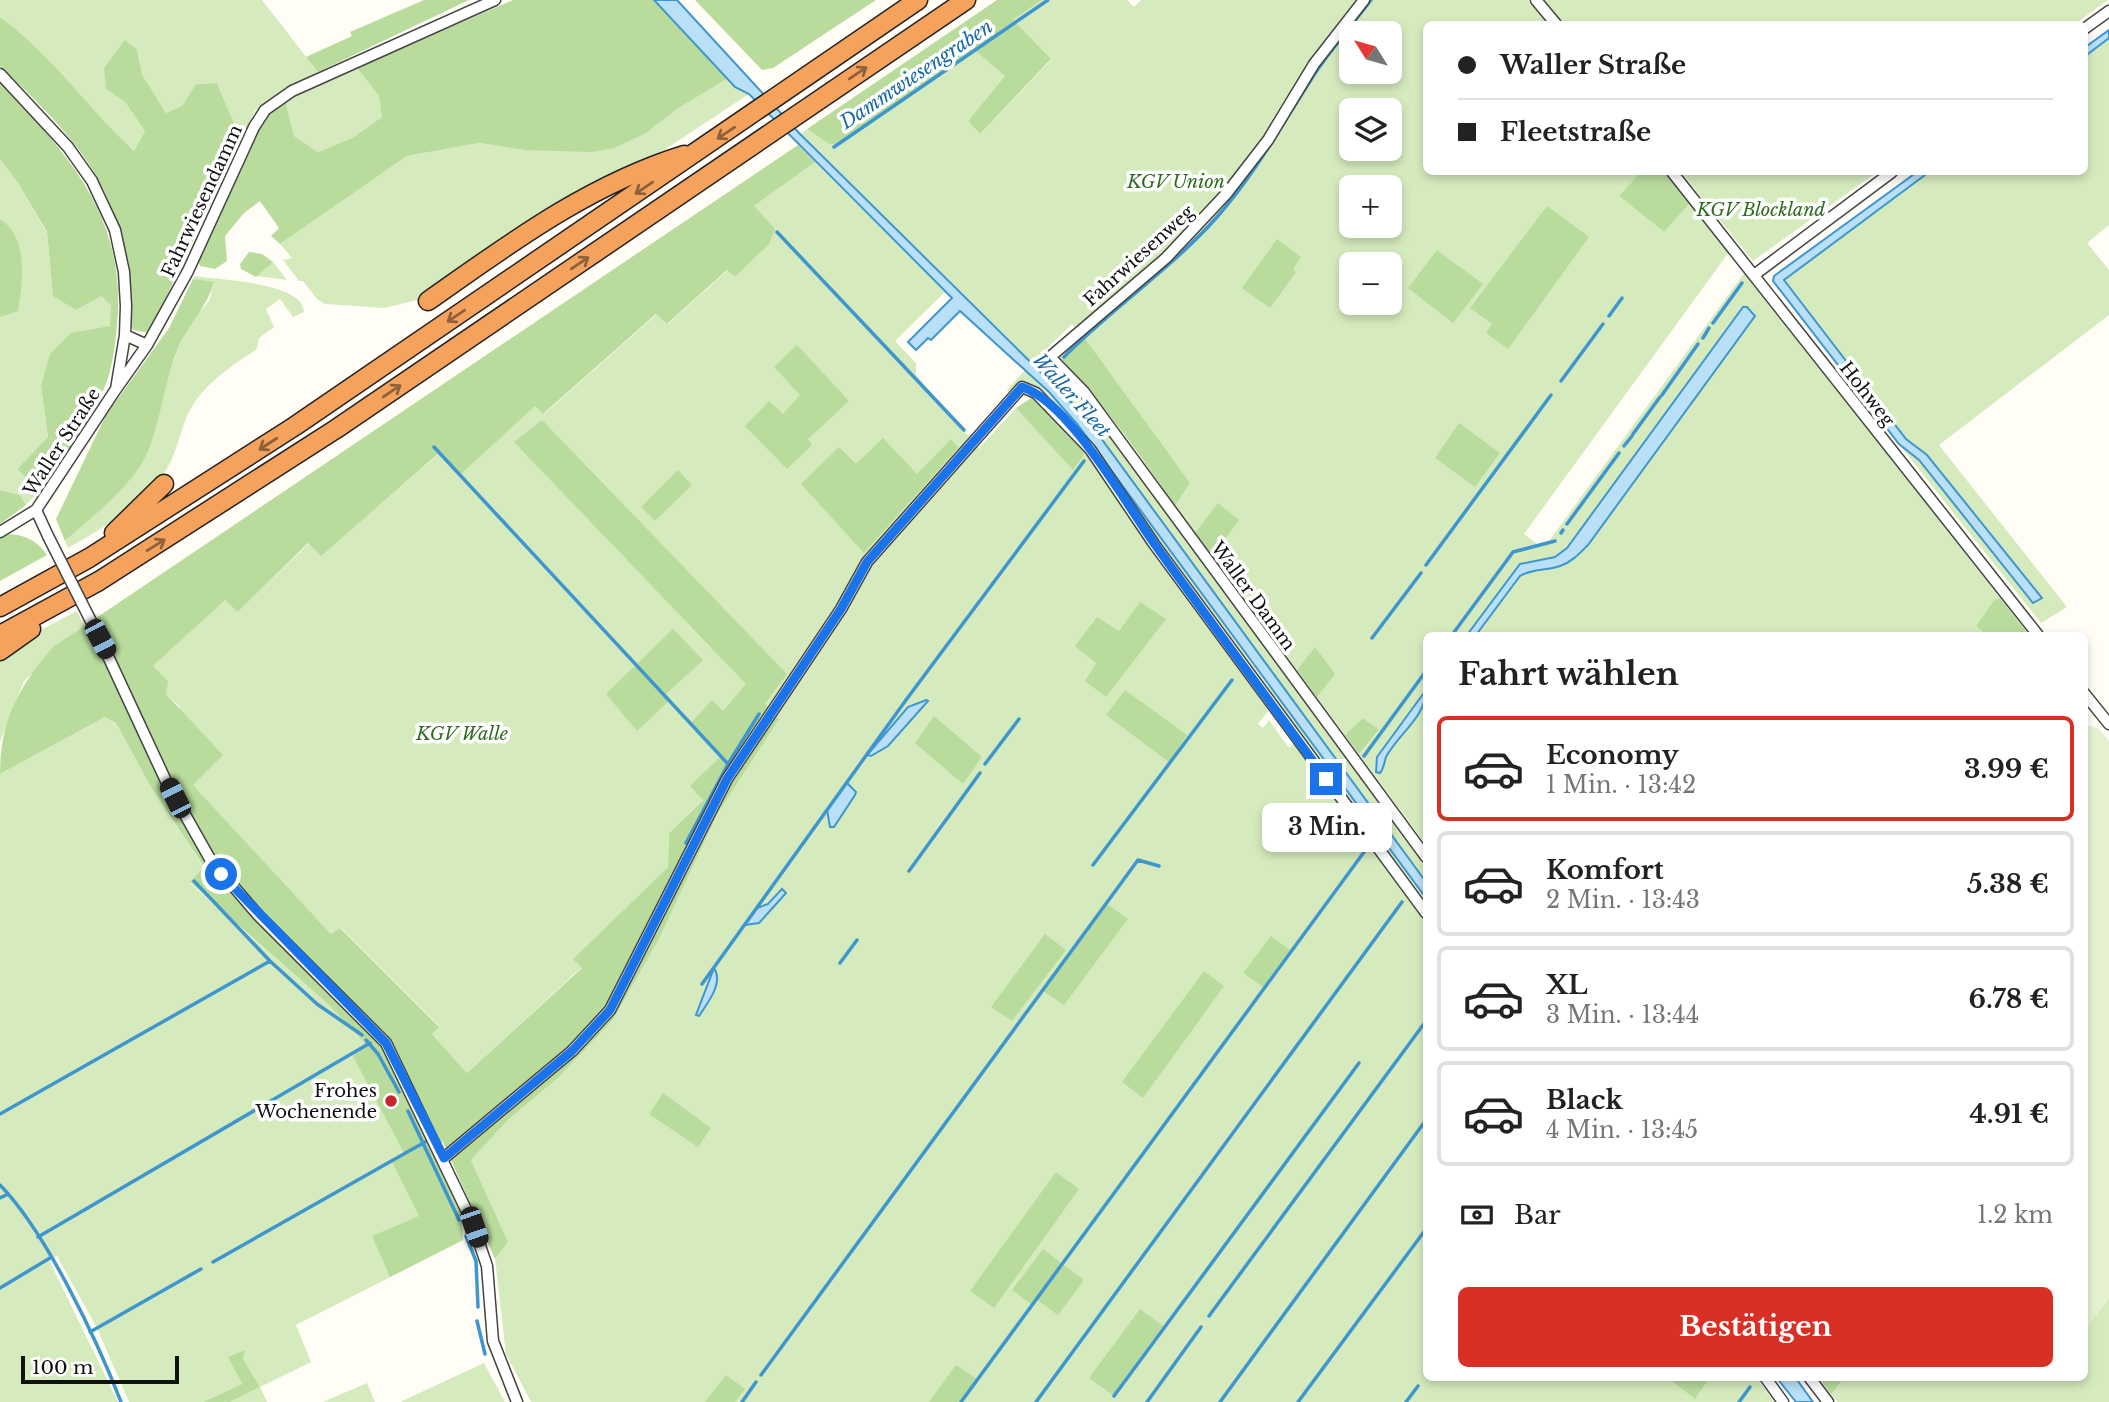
<!DOCTYPE html>
<html lang="de">
<meta charset="utf-8">
<style>
body{margin:0;font-family:"Libre Baskerville",serif;background:#f6f6f6;color:#222;height:100vh;display:flex;flex-direction:column;font-size:26px;white-space:nowrap}
*{box-sizing:border-box;margin:0}
p{font-size:23px;color:#767676}
.icon{flex:none;width:38px;height:38px;fill:none;stroke:currentColor;stroke-width:2;stroke-linecap:round;stroke-linejoin:round}
.map{position:relative;flex:1;overflow:hidden}
.side{position:absolute;left:1423px;top:632px;width:665px;height:749px;display:flex;flex-direction:column;background:#fff;border-radius:10px;box-shadow:0 4px 10px #0003}
.side>*{flex:none}
.guide{position:absolute;left:1423px;top:21px;width:665px;height:154px;border-radius:10px;box-shadow:0 4px 10px #0003;display:grid;align-content:center;height:154px;padding:0 35px;background:#fff}
.needle{width:46px;rotate:307deg}
.controls{position:absolute;left:1339px;top:21px;display:grid;gap:14px}
.controls a{display:grid;place-items:center;width:63px;height:63px;border-radius:10px;background:#fff;box-shadow:0 4px 10px #0003;font-size:35px}
.scale{position:absolute;left:21px;bottom:18px;width:158px;box-sizing:border-box;padding-left:7px;border:4px solid #111;border-top:0;font-size:19px;line-height:24px;white-space:nowrap;color:#111;-webkit-text-stroke:5px #fff;paint-order:stroke}
.end{position:absolute;width:32px;height:32px;margin:-16px;border:9px solid #1a73e8;background:#fff;box-shadow:0 0 0 4px #fff}
.from{border-radius:50%}
.bubble{position:absolute;height:49px;border-radius:10px;background:#fff;box-shadow:0 4px 10px #0003;font-size:23px;font-weight:700;line-height:49px;text-align:center}
.car{position:absolute;width:21px;height:42px;margin:-21px -10px;border-radius:9px;box-shadow:0 0 5px 2px #0007;background:linear-gradient(#222 24%,#8ab4d8 0 40%,#222 0 76%,#8ab4d8 0 86%,#222 0)}
.guide b{display:flex;align-items:center;gap:24px;height:66px;font-size:26px}
.guide b+b{border-top:2px solid #e0e0e0}
.guide i{width:18px;height:18px;background:#222}
ul{padding:0;list-style:none}
li{display:flex;align-items:center;gap:21px;height:105px;margin:0 14px 10px;padding:0 21px;border:4px solid #e0e0e0;border-radius:10px}
li div{flex:1}
li b{display:block;font-size:26px}
li em{font-style:normal;font-weight:700}
li.on{border-color:#d93025}
li>.icon{width:63px;height:63px;stroke-width:1.5}
h2{padding:0 35px;font-size:32px;line-height:84px}
.pay{display:flex;align-items:center;gap:18px;height:77px;padding:0 35px;font-size:26px}
.pay p{margin-inline-start:auto}
.button{display:flex;gap:14px;margin-top:auto;padding:14px 35px}
.button a{flex:1;height:80px;border-radius:10px;background:#d93025;color:#fff;font-size:28px;font-weight:700;line-height:80px;text-align:center}
.map>svg:first-child{display:block}
</style>
<div class="map">
<svg width="2109" height="1402" viewBox="0 0 2109 1402">
<rect width="100%" height="100%" fill="#fffdf5"/>
<path fill="#d5ebbd" fill-rule="evenodd" d="M0,0H262L318,72L255,111L241,140L217,83L196,84L182,107L166,113L141,75L137,50L106,89L125,102L145,131L134,151C88,108 51,54 0,17Z
M1042,0H1127L1134,7L1141,0H1528L1548,24H1426V172H1641L1619,196L1664,232L1690,203L1729,252L1524,534L1537,544L1549,541L1745,272L2000,598L1994,600L1976,626L1987,635H1426V845L1359,754L1379,731L1363,719L1345,735L1175,506L1190,483L1072,324L1040,355L1090,409L1426,866V882L1084,415L800,134L807,129L829,144H841L973,49L1005,76L968,121L980,134L1051,60L1013,20ZM1351,33H1390V72H1351ZM1351,110H1390V149H1351ZM1351,187H1390V226H1351ZM1351,264H1390V303H1351Z
M1544,0H2108L2075,24H1564Z
M2109,38V225L2087,243L2109,270V315L1939,445L2067,607L2041,623L1899,444L1918,460L2033,603L2042,597L1927,455L1906,439L1784,279L1929,172H2084V57Z
M357,68L379,96L382,117L352,138L318,152L294,136L285,100Z
M727,79L749,94L655,156L526,225L417,300L384,308L325,304L317,299L303,281H299L283,260L292,258L280,244L407,156L479,143L525,150L646,133L680,107Z
M0,159L18,183L47,233L53,296H101L111,304V326L102,328L41,386L48,437L17,469L40,490L26,505L20,495L0,490Z
M815,162L945,292L895,341L916,363V375L979,448L1016,408L1073,469L1086,452L1165,568L1269,710L1258,724L1263,728L1269,720L1289,748L1294,744L1426,923V1377H1756L1774,1402H531L506,1354L495,1259L508,1242L471,1160L509,1119L559,1077L613,1020L659,939L718,813L779,718L723,712L712,701L690,724L721,756L691,786L703,799L669,833L668,867L573,959L582,967L467,1073L432,1034L439,1026L341,928L332,935L193,785L179,706L165,693L153,666L225,599L239,611L309,543L321,555L440,453L460,475L535,405L544,414L657,314L668,324L728,270L735,277L754,206Z
M1681,172H1877L1753,261Z
M273,262L287,280L257,276Z
M194,276C219,280 303,282 304,312L293,317L280,299L266,309L274,327L259,338L257,349C230,367 201,385 187,416C178,438 175,461 159,480C135,509 100,530 68,548L65,541L129,481L179,346L193,320L209,301L214,283L193,279Z
M1025,370L1077,424L1268,686L1282,698L1311,744L1426,898V906L1040,390L1010,394L1007,390Z
M77,611L85,627L24,681L0,742V658L37,632Z
M105,717L116,723L152,789L204,868L190,883L329,1005L366,1042L461,1214L463,1240L296,1325L311,1362L260,1387L267,1402H230L260,1387L242,1358L245,1351L229,1358L242,1384L203,1402H129L97,1328L57,1256L49,1260L118,1402H0V774Z
M2109,1298V1402H1838L1831,1394L1843,1377H2084V1331Z
M484,1363L505,1402H400Z
M367,1383L375,1402H323Z"/>
<path fill="#b9dc9c" d="M424,0H469L318,72L306,57L352,36L350,32Z
M513,0H654L727,79L680,107L646,133L614,148L592,152L525,150L479,143L407,156L280,244L271,236L279,228L260,201L244,213L225,236L227,261L215,269L200,266L198,259L262,119L285,100L294,136L318,152L352,138L382,117L379,96L357,68Z
M695,0H876L773,68L762,70Z
M997,0H1042L1013,20L1051,59L980,134L968,121L1005,76L973,49L841,144H829L807,129Z
M0,17C51,54 88,108 134,151L145,131L125,102L106,89L104,68L125,40L137,50L142,75L166,113L182,106L196,84L217,83L241,140L149,333L133,330L129,320C125,290 124,259 118,230C104,164 46,110 0,66Z
M0,82C65,152 122,210 118,312C116,338 114,367 103,391C87,427 62,458 40,490L17,469L48,437L41,386L50,354L71,333L110,326L111,305L101,296L76,310L53,296L47,232L18,183L0,159Z
M798,145L815,162L754,206L775,229L769,244L735,277L727,270L667,324L656,314L543,414L535,406L460,475L439,453L321,556L308,543L238,612L225,600L153,666L168,681L166,694L223,755L193,785L331,934L340,928L439,1027L432,1034L467,1073L582,968L573,959L668,867L669,833L703,800L690,786L721,756L690,724L712,700L723,711L746,684L514,442L542,420L787,674L765,704L779,719L718,813L659,939L613,1020L559,1077L509,1119L471,1160L508,1242L495,1259L443,1142L430,1144L461,1214L463,1240L390,1277L372,1236L419,1216L392,1162L405,1155L353,1056L365,1043L329,1005L190,882L204,867L152,789L116,723L105,717L0,774C0,720 19,687 53,647Z
M1641,172H1665L1690,203L1664,232L1619,196Z
M1547,206L1589,237L1508,349L1486,333L1492,324L1470,308Z
M0,219C29,238 23,281 18,311L0,317Z
M1277,239L1301,257L1293,269L1296,272L1270,308L1242,288Z
M1437,250L1483,284L1453,323L1408,288Z
M249,252L262,254L273,262L256,277L241,269L240,264Z
M193,279L214,282C207,307 189,324 178,348C165,379 162,414 150,446C136,485 94,514 65,541L56,519L106,415L169,328Z
M1083,336L1190,483L1175,506C1139,453 1104,404 1060,358Z
M797,345L849,401L808,439L812,445L787,469L745,426L769,401L783,414L800,395L774,367Z
M1033,397L1086,452L1073,470L1016,408Z
M1459,423L1500,453L1475,487L1435,458Z
M883,438L917,474L951,439L958,448L864,553L801,484L839,447L856,464Z
M678,470L692,485L655,521L641,507Z
M0,490L20,495L26,505L0,524Z
M1218,503L1239,520L1212,557L1195,533Z
M6,534C24,534 37,540 47,555L0,581V538Z
M2000,598L2029,635H1987L1976,626L1994,600Z
M1140,602L1166,619L1106,697L1085,681L1096,663L1075,646L1097,617L1119,631Z
M673,629L703,660L665,695L669,701L637,731L606,694Z
M1315,647L1335,674L1317,697L1297,670Z
M1125,690L1187,735L1169,762L1106,715Z
M934,716L982,757L963,784L915,743Z
M1363,718L1379,730L1359,754L1345,735Z
M1107,904L1128,919L1064,1005L1043,991Z
M1045,934L1066,950L1012,1021L991,1007Z
M1271,936L1290,950L1263,987L1243,973Z
M1204,971L1224,986L1143,1098L1122,1082Z
M663,1093L711,1128L698,1147L649,1114Z
M1056,1172L1079,1189L994,1308L970,1291Z
M1043,1249L1084,1280L1058,1315L1036,1299L1031,1304L1012,1290Z
M1140,1309L1163,1326L1113,1395L1089,1378Z
M245,1350L243,1359L260,1387L230,1402H203L242,1384L228,1357Z
M956,1365L977,1379L960,1402H929Z
M726,1375L745,1389L735,1402H705Z
M1667,1377H1710L1695,1399Z
M1818,1377H1843L1844,1378L1831,1394Z"/>
<path fill="#e6f2cf" d="M2084,724L2099,729L2109,741V1298L2084,1331Z"/>
<path fill="#b9e0f7" stroke="#3f96cf" stroke-width="2" d="M654,0H677L800,134L1084,415L1426,882V898L1077,424L1049,392L960,311L931,340L928,338L916,350L908,342L952,298L749,94L735,87Z
M2109,30V38L2084,57V48Z
M1917,172H1929L1784,280L1906,439L1927,455L2042,598L2033,603L1919,460L1899,444L1773,281L1774,276Z
M1743,307H1747L1755,316L1588,545C1580,553 1572,562 1560,566C1546,571 1533,568 1520,576L1476,635H1467L1520,564L1555,557L1567,548Z
M1426,690C1426,717 1398,734 1386,757C1384,763 1384,768 1380,773L1376,772L1377,757Z
M926,700L928,701L888,746L871,756L867,755L908,707Z
M847,783L856,792L855,795L834,827H830L827,810Z
M782,889L786,893L759,923L745,925L757,908L768,904Z
M714,968C724,983 708,1002 699,1016L696,1015Z
M1776,1377H1795L1813,1402H1796Z"/>
<g fill="none" stroke-linecap="round" stroke-linejoin="round">
<path stroke="#3f96cf" stroke-width="3.5" d="M834,147L1048,0
M777,232L964,430
M1609,316L1622,298
M1713,323L1742,283
M1703,338L1709,328
M1064,357C1112,308 1171,269 1217,217C1256,173 1284,121 1316,72C1333,47 1353,24 1371,0
M1561,381L1603,324
M1662,395L1698,344
M1633,434L1660,397
M1624,446L1632,436
M434,447L728,764
M1567,524L1619,453
M1561,533L1563,530
M1426,565L1551,395
M1452,635L1513,552L1555,541
M1372,638L1421,573
M1364,756L1426,671
M985,764L1019,719
M686,843L728,764L759,714
M1093,865L1232,680
M909,871L980,773
M194,881L270,961L317,1004L362,1035
M840,963L857,940
M702,984L906,700L1084,461
M366,1040L378,1054L399,1092
M408,1111L459,1220
M0,1114L270,961
M0,1185C46,1232 97,1340 121,1402
M0,1198L8,1194
M466,1236L476,1261L478,1307
M38,1237L370,1043
M213,1262L425,1142
M0,1288L50,1258
M1209,1316L1426,1021
M477,1321L485,1354
M90,1332L201,1269
M761,1375L1138,860L1159,866
M1114,1396L1359,1063
M742,1402L756,1382
M961,1402L1367,848
M1036,1402L1402,902
M1147,1402L1201,1327
M1220,1402L1426,1120
M1298,1402L1426,1229
M1406,1402L1418,1386
M1739,1402L1750,1387"/>
<g stroke="#444" stroke-width="13">
<path id="minor" d="M1364,0L1314,64L1268,140L1227,193L1166,258L1050,357L1084,392L1426,857
M1536,0L1556,24
M2084,29L2109,11
M0,74L68,147L92,181L115,230L124,272L126,306L125,335L116,389L36,510L0,532
M1672,172L2038,635
M1754,275L1892,172
M125,335L147,345
M116,389L147,345L188,271L254,127L265,110L292,91L495,0
M36,510L48,536
M100,639L166,781L210,859L258,915L386,1043L472,1222L487,1266L493,1341L517,1402
M2084,693L2109,724
M444,1158L572,1051L610,1010L727,779L841,609L867,562L1022,387L1036,393L1090,449L1154,544L1426,913
M1765,1377L1783,1402
M1809,1377L1828,1402"/>
</g>
<g stroke="#222" stroke-width="21">
<path id="motorway" d="M428,301C509,244 588,185 684,155
M114,533L164,484
M0,607L89,558L295,426L918,0
M0,635L99,581L336,429L966,0
M0,651L31,629"/>
</g>
<use href="#minor" stroke="#fff" stroke-width="10"/>
<use href="#motorway" stroke="#f5a25d" stroke-width="18"/>
<g stroke="#444" stroke-width="13" stroke-linecap="butt">
<path id="minor-bridge" d="M48,536L100,639"/>
</g>
<use href="#minor-bridge" stroke="#fff" stroke-width="10"/>
</g>
<defs><path id="oneway-shaft" d="M-6 0H5M1.5-3L5.5 0L1.5 3" fill="none" stroke-width="1.6" stroke-linecap="round" stroke-linejoin="round" transform="scale(1.75)"/></defs>
<g stroke="#8e613b">
<use href="#oneway-shaft" transform="translate(858 73) rotate(-34)"/>
<use href="#oneway-shaft" transform="translate(726 133) rotate(146)"/>
<use href="#oneway-shaft" transform="translate(644 188) rotate(146)"/>
<use href="#oneway-shaft" transform="translate(580 263) rotate(-34)"/>
<use href="#oneway-shaft" transform="translate(456 316) rotate(146)"/>
<use href="#oneway-shaft" transform="translate(392 391) rotate(-34)"/>
<use href="#oneway-shaft" transform="translate(268 444) rotate(147)"/>
<use href="#oneway-shaft" transform="translate(156 545) rotate(-32)"/>
</g>
<g fill="none" stroke-linecap="round" stroke-linejoin="round">
<path stroke="#1a73e8" stroke-width="9" d="M221,874L386,1043L444,1158L572,1051L610,1010L727,779L841,609L867,562L1022,387C1069,402 1125,502 1154,543C1210,622 1269,700 1326,779"/>
</g>
<circle fill="#c4262e" stroke="#fff" stroke-width="2.5" cx="391" cy="1101" r="7"/>
<g text-anchor="middle" stroke-width="7" stroke-linejoin="round" paint-order="stroke">
<g font-size="18" font-style="italic" fill="#2f6b1f" stroke="#fff">
<text x="1176" y="188">KGV Union</text>
<text x="1761" y="216">KGV Blockland</text>
<text x="462" y="740">KGV Walle</text>
</g>
<g font-size="18" fill="#111" stroke="#fff">
<text transform="translate(202 201) rotate(-65)" y="6">Fahrwiesendamm</text>
<text transform="translate(1139 256) rotate(-42)" y="6">Fahrwiesenweg</text>
<text transform="translate(1867 394) rotate(52)" y="6">Hohweg</text>
<text transform="translate(62 442) rotate(-57)" y="6">Waller Straße</text>
<text transform="translate(1253 596) rotate(54)" y="6">Waller Damm</text>
</g>
<g font-size="18" fill="#111" stroke="#fff" text-anchor="end">
<text x="377" y="1097">Frohes<tspan x="377" dy="21">Wochenende</tspan></text>
</g>
<g font-size="19" font-style="italic" fill="#1768a6" stroke="#fff">
<text transform="translate(916 74) rotate(-34)" y="7">Dammwiesengraben</text>
<text transform="translate(1072 395) rotate(48)" y="7">Waller Fleet</text>
</g>
</g>
</svg>
<div class="controls">
<a><svg class="needle" viewBox="-14 -14 28 28"><path d="M0-13l5 13h-10z" fill="#e53935"/><path d="M0 13l5-13h-10z" fill="#767676"/></svg></a>
<a><svg class="icon" aria-label="layers" viewBox="0 0 24 24"><path d="M12 4l9 5-9 5-9-5zM3 14l9 5 9-5"/></svg></a>
<a>+</a>
<a>−</a>
</div>
<div class="scale">100 m</div>
<i class="end from" style="left:221px;top:874px"></i>
<i class="end" style="left:1326px;top:779px"></i>
<div class="bubble" style="left:1262px;top:803px;width:130px">3 Min.</div>
<i class="car" style="left:100px;top:639px;rotate:152deg"></i>
<i class="car" style="left:175px;top:798px;rotate:333deg"></i>
<i class="car" style="left:474px;top:1227px;rotate:161deg"></i>
<div class="guide">
<b><i class="from"></i>Waller Straße</b>
<b><i></i>Fleetstraße</b>
</div>
<section class="side">
<h2>Fahrt wählen</h2>
<ul>
<li class="on"><svg class="icon" aria-label="car" viewBox="0 0 24 24"><path d="M5 17H2v-5l4-1 3-4h7l3 4 3 1v5h-3M9 17h6M6 11h13"/><circle cx="7" cy="17" r="2"/><circle cx="17" cy="17" r="2"/></svg><div><b>Economy</b><p>1 Min. · 13:42</p></div><em>3.99 €</em></li>
<li><svg class="icon" aria-label="car" viewBox="0 0 24 24"><path d="M5 17H2v-5l4-1 3-4h7l3 4 3 1v5h-3M9 17h6M6 11h13"/><circle cx="7" cy="17" r="2"/><circle cx="17" cy="17" r="2"/></svg><div><b>Komfort</b><p>2 Min. · 13:43</p></div><em>5.38 €</em></li>
<li><svg class="icon" aria-label="car" viewBox="0 0 24 24"><path d="M5 17H2v-5l4-1 3-4h7l3 4 3 1v5h-3M9 17h6M6 11h13"/><circle cx="7" cy="17" r="2"/><circle cx="17" cy="17" r="2"/></svg><div><b>XL</b><p>3 Min. · 13:44</p></div><em>6.78 €</em></li>
<li><svg class="icon" aria-label="car" viewBox="0 0 24 24"><path d="M5 17H2v-5l4-1 3-4h7l3 4 3 1v5h-3M9 17h6M6 11h13"/><circle cx="7" cy="17" r="2"/><circle cx="17" cy="17" r="2"/></svg><div><b>Black</b><p>4 Min. · 13:45</p></div><em>4.91 €</em></li>
</ul>
<div class="pay"><svg class="icon" aria-label="cash" viewBox="0 0 24 24"><path d="M3 7h18v10H3z"/><circle cx="12" cy="12" r="2"/></svg>Bar<p>1.2 km</p></div>
<div class="button"><a>Bestätigen</a></div>
</section>
</div>
